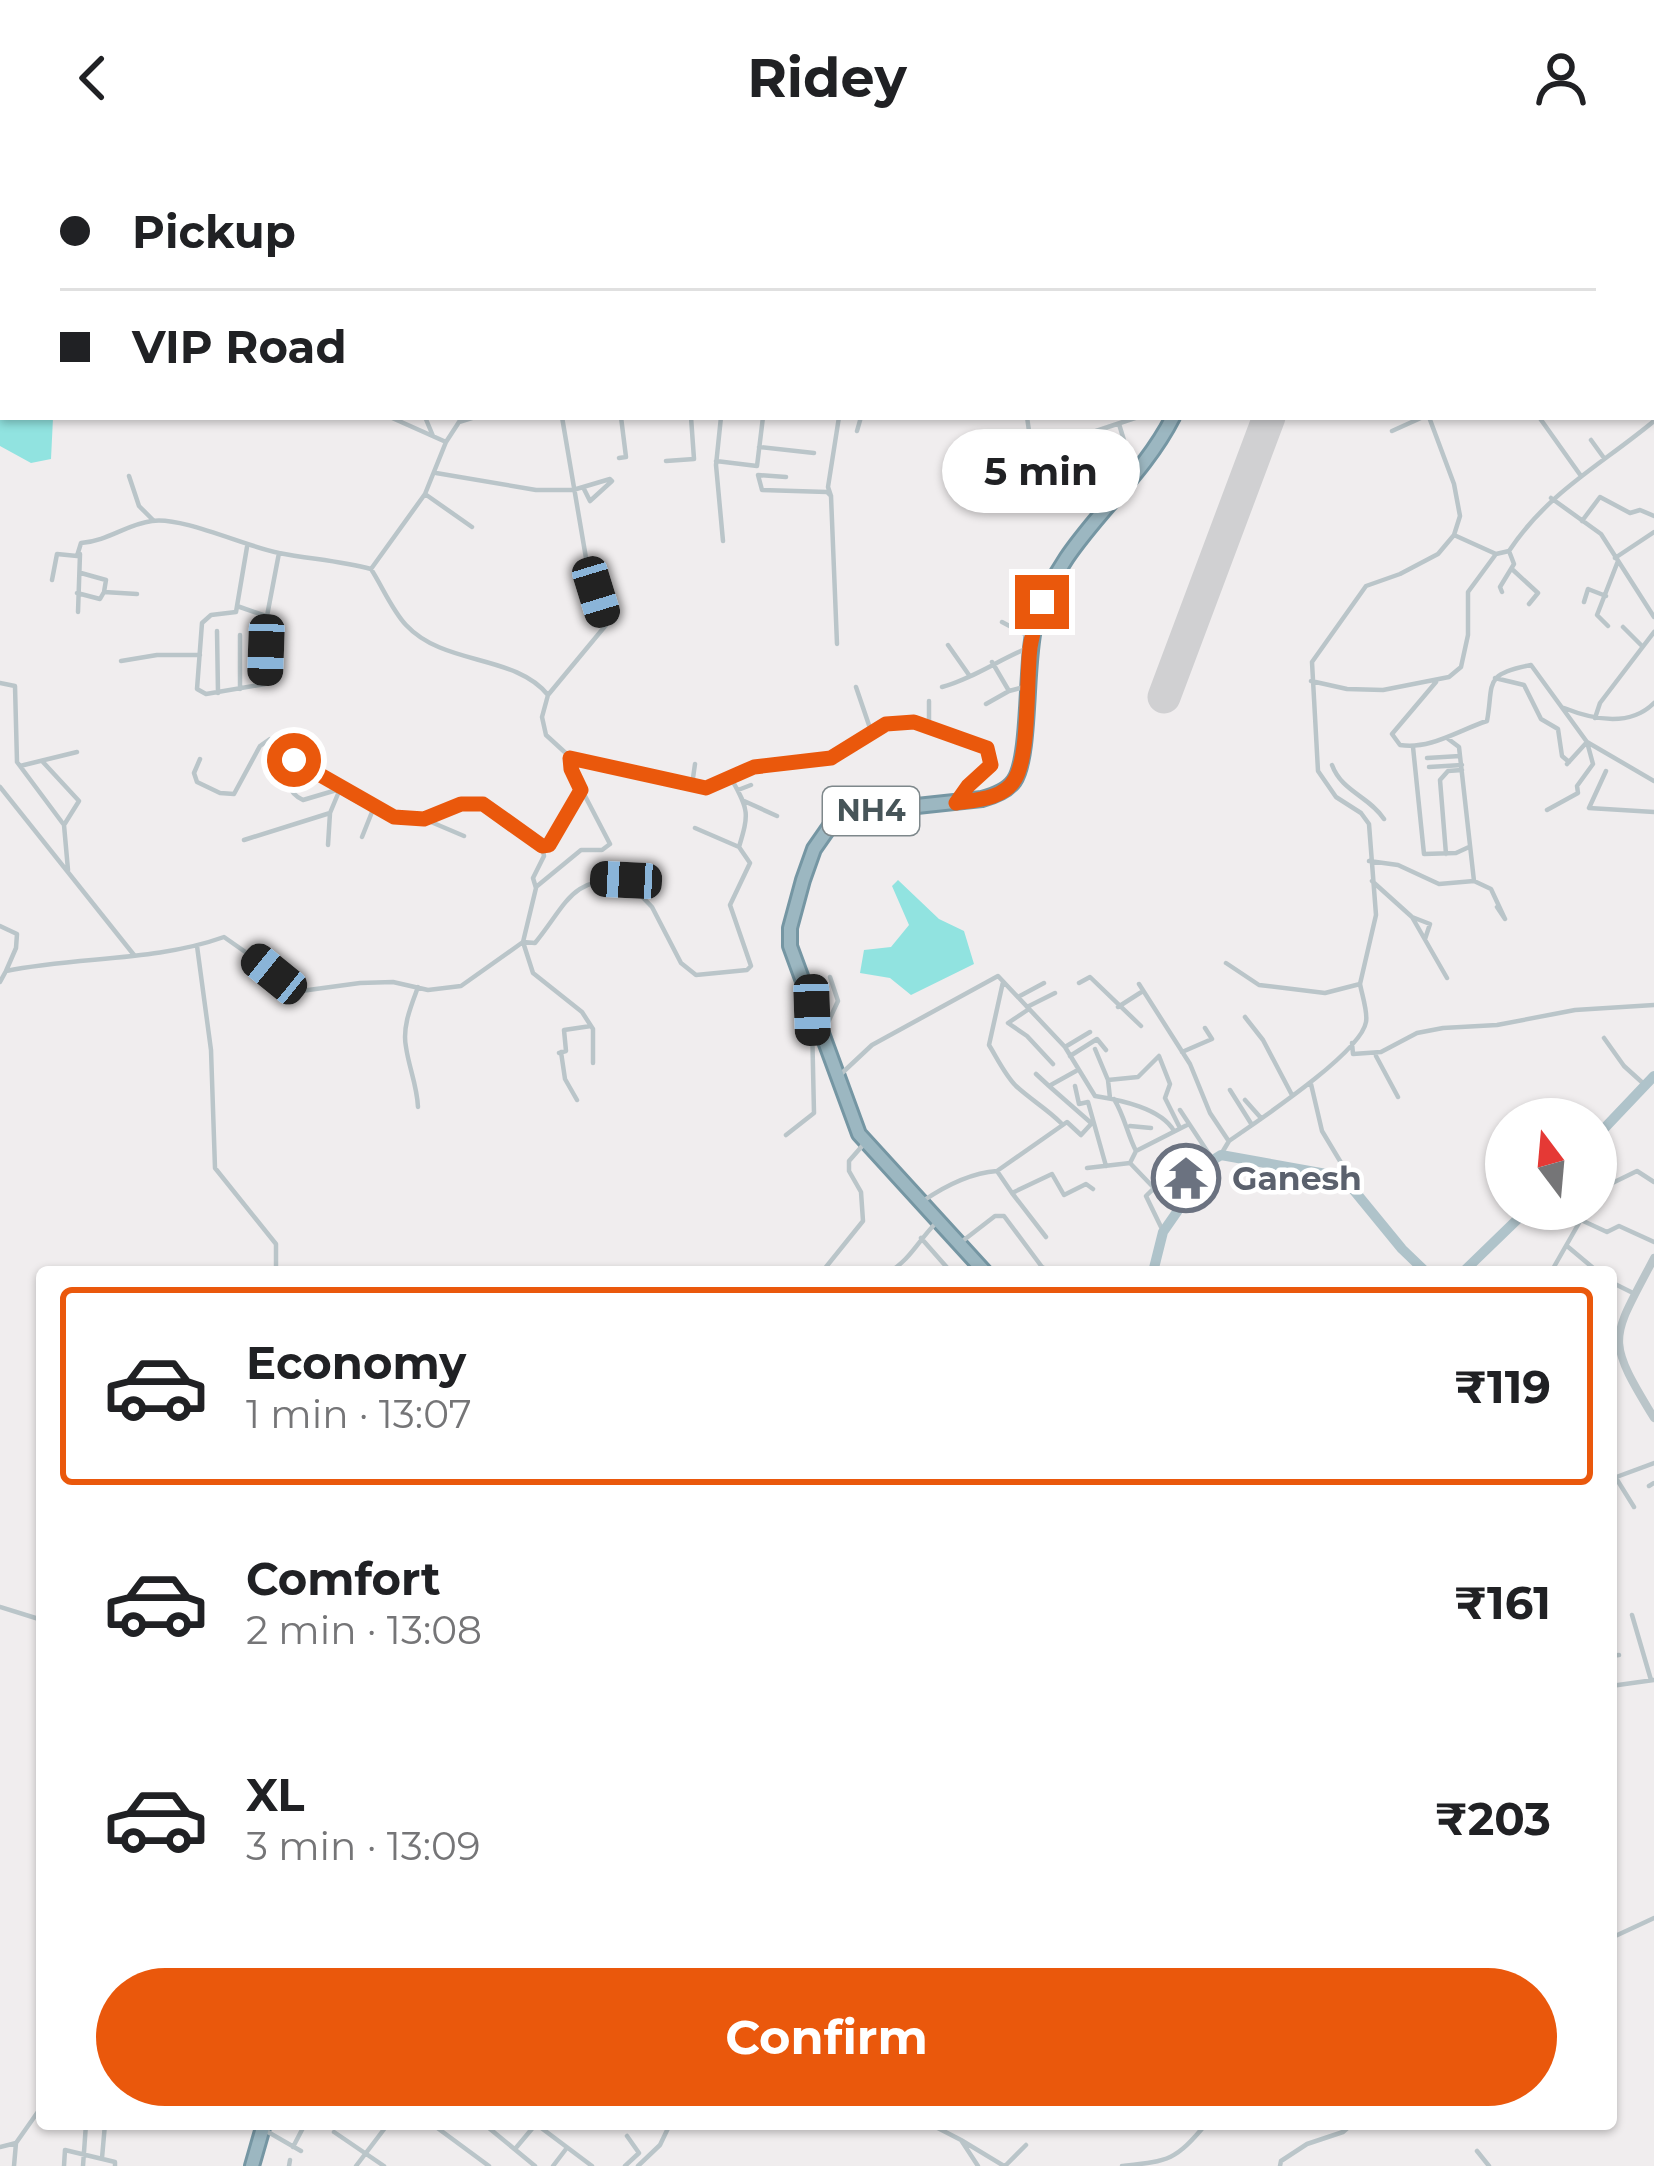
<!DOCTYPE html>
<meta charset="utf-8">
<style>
body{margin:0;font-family:Montserrat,sans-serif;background:#f6f6f6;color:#202124;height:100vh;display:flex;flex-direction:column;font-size:45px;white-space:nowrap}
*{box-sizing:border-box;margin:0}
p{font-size:39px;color:#757577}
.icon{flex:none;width:66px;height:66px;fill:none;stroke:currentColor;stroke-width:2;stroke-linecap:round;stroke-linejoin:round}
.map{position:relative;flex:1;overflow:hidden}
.panel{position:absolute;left:36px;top:1110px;width:1581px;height:864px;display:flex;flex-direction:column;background:#fff;border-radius:12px;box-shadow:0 3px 9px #0004}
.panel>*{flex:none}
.hud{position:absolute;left:0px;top:0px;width:1656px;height:264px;box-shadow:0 3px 9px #0004;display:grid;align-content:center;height:264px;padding:0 60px;background:#fff}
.needle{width:78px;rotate:344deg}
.controls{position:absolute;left:1485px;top:942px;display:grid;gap:24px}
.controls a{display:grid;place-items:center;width:132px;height:132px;border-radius:50%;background:#fff;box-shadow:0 3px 9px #0004;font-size:60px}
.end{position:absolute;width:54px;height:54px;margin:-27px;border:15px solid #ea580c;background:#fff;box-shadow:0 0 0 6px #fff}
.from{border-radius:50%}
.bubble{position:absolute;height:84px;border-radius:42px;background:#fff;box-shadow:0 3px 9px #0004;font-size:39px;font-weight:700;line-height:84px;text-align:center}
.car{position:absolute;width:36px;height:72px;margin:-36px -18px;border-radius:15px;box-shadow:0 0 9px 3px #0007;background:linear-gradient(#222 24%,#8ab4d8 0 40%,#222 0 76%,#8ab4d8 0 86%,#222 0)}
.hud b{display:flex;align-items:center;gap:42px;height:114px;font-size:45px}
.hud b+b{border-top:3px solid #e0e0e0}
.hud i{width:30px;height:30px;background:#202124}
ul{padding:21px 0 0;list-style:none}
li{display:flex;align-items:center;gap:36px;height:198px;margin:0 24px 18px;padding:0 36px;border:6px solid transparent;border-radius:12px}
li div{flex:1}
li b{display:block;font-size:45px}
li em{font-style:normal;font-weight:700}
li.current{border-color:#ea580c}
li>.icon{width:108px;height:108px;stroke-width:1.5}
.cta{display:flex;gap:24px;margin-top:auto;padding:24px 60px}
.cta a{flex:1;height:138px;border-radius:72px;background:#ea580c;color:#fff;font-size:48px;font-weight:700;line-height:138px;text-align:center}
header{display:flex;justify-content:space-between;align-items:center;height:156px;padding:0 60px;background:#fff;font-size:54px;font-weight:700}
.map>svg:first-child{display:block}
</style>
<header><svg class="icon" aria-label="back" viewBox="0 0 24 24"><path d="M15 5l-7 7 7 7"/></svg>Ridey<svg class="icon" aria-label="person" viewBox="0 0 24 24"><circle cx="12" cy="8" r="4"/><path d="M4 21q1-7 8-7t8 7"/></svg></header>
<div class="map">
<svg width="1654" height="2010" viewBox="0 0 1654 2010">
<rect width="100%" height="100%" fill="#f0edee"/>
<path fill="#91e3e0" d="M0,236L3,261L53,262L51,303L31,307L0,290Z
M898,724L939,763L964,775L974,808L911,839L890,822L860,817L864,794L891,791L909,769L892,730Z"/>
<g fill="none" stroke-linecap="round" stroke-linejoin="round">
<path stroke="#d0d0d2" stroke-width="33" d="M1365,3L1366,0
M1164,541L1269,261"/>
<g stroke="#7596a3" stroke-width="18">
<path id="trunk" d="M1254,3L1255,0
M985,1116L859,978L790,790V772L803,724L814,693L830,670L861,656L982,643C993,640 1007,635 1014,625C1031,601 1025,504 1035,469C1059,381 1134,338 1173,261
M252,2010L264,1968"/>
</g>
<path stroke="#bac5c9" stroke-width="4.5" d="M196,0L199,3
M389,0L397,3
M624,0L627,3
M816,0L826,3
M913,0H921
M1078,0L1079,3
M1102,0L1103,3
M1115,0L1116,3
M1232,0L1236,3
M1558,0L1563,3
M1039,1L1040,3
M138,3L140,0
M578,3L584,0
M594,3L595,0
M795,3L800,0
M832,3V0
M936,3L937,0
M973,3L976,0
M1227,3L1229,0
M1542,3L1545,0
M1613,3V0
M0,18L3,19
M1653,123L1654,124
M1653,161H1654
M1653,194H1654
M1653,226L1654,224
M1653,242L1654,243
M390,261L446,286
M425,261L433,280
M721,261L716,309L723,385
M1027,261L1035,317L1052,353
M1539,261L1581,320
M1119,268L1133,314
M857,275L861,261
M1392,275L1423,261
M1081,280L1138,261
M1591,284L1604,302
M759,291L814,297
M1074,291L1101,356
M619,302L626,301L621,261
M666,305L694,303L691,261
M716,305L757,310L763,261
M436,317L536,334H573L610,323L612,325L590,345L583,331
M129,320L139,350L153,364
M786,321L758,319L762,334L827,336L831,340
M425,338L472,371
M1551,342L1601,378L1654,461
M1582,365L1600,341L1630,357L1640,354L1654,360
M1454,379L1496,398
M247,391L236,456L211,459L202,467L197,533L206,538L265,528L267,460L279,397
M1615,402L1654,376
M371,413L425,338L446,286L459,266L475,261
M1513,414L1538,437L1529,448
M81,417L106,424L104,436L137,438
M52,424L57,398L77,400L81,387C108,385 127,368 152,365C181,360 247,391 279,397C310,403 341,405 371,413C382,430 392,454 406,469C444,510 515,498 548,539L542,561L546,579L570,601L706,632L755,611L831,601L886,568L914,567L987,592L991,609L959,643
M1502,436L1500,431L1514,408L1509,395
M77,437L100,443L104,436
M1584,446L1588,433L1606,440
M237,450L266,460
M78,456L80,398
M1002,466L1032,482
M1608,470L1597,459L1618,405
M1623,471L1641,489
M217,475L218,537
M837,488L831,340L828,331L839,261
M948,489L969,519
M121,505L157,499H200
M992,506L1009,535
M1495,522L1524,529L1541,563L1558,573L1562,600L1569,606
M1311,525L1347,533L1383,534L1449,521L1461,511L1468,479V436L1496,398L1509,395C1548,336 1601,309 1654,265
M1436,526L1392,578L1400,589C1430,594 1459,574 1487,565C1494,528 1482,518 1531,509L1587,586L1654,625
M0,527L15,530L17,606L64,669L68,714
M856,531L871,575
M942,531C972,523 1000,503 1030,491
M240,533V479
M548,539L606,469L586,402L562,261
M929,545V571
M986,548L1009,535L1028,530
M1564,552C1594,564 1630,571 1654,547
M1595,562L1600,547L1654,476
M1447,582L1459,591L1474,725
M1413,591L1424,698L1456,697L1469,691
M290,600C289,619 283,635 303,644L340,633L330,657L328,689
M1427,602L1460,600
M200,603L194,617L197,626L220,637L234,638L260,590L270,583C300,609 359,655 398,661C430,666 453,642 480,648C500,652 525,678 542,690L544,700L533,722L536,732L523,786L533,817L582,856L593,873V907
M42,605L79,645L64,669
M1332,609C1342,636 1369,640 1384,663
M20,610L77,596
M1429,611L1462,609
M1606,615L1589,652L1654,656
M692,629L695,608
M0,631L134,799
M738,634L751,629
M744,645L777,660
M1547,654L1578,637L1577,630L1593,608L1587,586L1567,608
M424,663L464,680
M695,672L739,691
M362,681L374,651
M244,684L330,657
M542,690H549L581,634
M1446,698L1440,624L1448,615L1462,614
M1369,705L1398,709L1439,728L1474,725L1491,733L1505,763L1497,751
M1372,725L1412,761L1447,822
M536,731L581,694H602L610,688L571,613L570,601
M1412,761L1430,768L1425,783
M0,770L17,778L16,792L6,815
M197,790L211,894L215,1012L276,1088V1116
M1226,807L1259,829L1325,837L1360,828L1376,759L1369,668L1361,657L1336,641L1318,615L1312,506L1366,430L1400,418L1438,398L1454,379L1460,360L1454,328L1429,261
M0,826L6,815C78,800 154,806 224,781L301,835L360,827L393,826L428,834L461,830L523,786L535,787C567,748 570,721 626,724L652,751L681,807L696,819L747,814L751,810L730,749L750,707L739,691C749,658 749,654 732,624
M1003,826L989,889C997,902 1005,919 1016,930C1031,944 1046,952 1061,967
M1079,827L1090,821L1141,870
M1139,828L1190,908L1210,957L1228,984
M418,831C411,850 402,871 406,891C409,912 417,929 418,951
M1018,841L1044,827
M1027,851L1055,837
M1118,851L1143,835
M1029,853L1008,867L1027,880L1053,908
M1245,861L1263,884L1292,939
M824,875L838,845L830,821
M1604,882L1624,910L1645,929
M1352,887L1353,898L1381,896L1417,877L1443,872L1497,869L1575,854L1654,849
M1065,891L1090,876
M1095,893L1108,924L1110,942
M561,896L565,923L577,944
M1182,896L1212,883L1205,872
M559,897L566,895L564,874L591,870
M1070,900L1097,883L1106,894
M1376,900L1398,941
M841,918L872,889L998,820L1065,891L1095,940C1120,944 1161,952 1174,975
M1036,918L1049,930L1076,915
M1108,924L1138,921L1159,900L1170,928L1165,942L1180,972
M1311,928L1322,975L1346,1015L1343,1021
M1049,930L1090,966
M1075,930L1079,948L1088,946L1106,1010
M1230,934L1252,969
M1114,943C1125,961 1127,978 1136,995L1130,1007
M1245,944L1261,962
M1130,970L1151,972
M786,979L814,957L812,867
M1136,995L1189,968
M1223,995L1229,985C1256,966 1361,897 1366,866C1368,856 1362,839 1360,828
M1087,1012L1130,1007L1154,1032
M997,1015L1012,1037L1052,1018L1064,1039L1086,1028L1093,1033
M1596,1035L1637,1015L1654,1026
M1012,1037L1046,1081
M923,1045C945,1030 970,1017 997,1015L1067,966L1081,979L1092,967
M1544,1053L1550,1060
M1581,1064L1607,1076L1619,1070L1654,1086
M1161,1071L1146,1040C1166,1020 1183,1004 1213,1004L1180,954
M921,1082L951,1116
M960,1087L995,1060H1004L1042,1111L1051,1116
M1567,1090L1598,1116
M822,1116L863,1065L861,1036L849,1015V1005L863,989
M889,1116C909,1105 919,1084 935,1068
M1551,1116L1587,1053
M1611,1126L1633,1137
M1611,1314L1634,1351
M1611,1323L1654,1307
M1649,1330L1654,1327
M1611,1443H1614
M0,1451L42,1464
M1632,1459L1651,1524
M1611,1500L1619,1499
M1611,1530L1654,1524
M1611,1632L1612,1637
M1611,1782L1654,1762
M254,1968L301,1995
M432,1968L489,2010
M484,1968L535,2010
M930,1968L961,1984
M334,1976L384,2010
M0,1991L16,1987
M293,1991L305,1968
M515,1993L536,1968L592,2010
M1477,1995L1489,2010
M102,2002L105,1968
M14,2010L16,1987L42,1950
M64,2010L65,1994L115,2006V2010
M83,2010L86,1968
M289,2010L290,2004
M356,2010L388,1968
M553,2010L566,1993
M625,2010L639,1997L627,1980
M638,2010L660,1989L670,1968
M978,2010L961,1984L1004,2010
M1005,2010L1026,1989
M1122,2010C1169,2005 1175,2005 1206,1968
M1280,2010L1281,2005L1307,1988L1343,1976L1352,1968"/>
<path stroke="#bac5c9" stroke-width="8" d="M1654,1102C1611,1185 1604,1180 1654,1262"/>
<path stroke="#afc3ca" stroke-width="10" d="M1596,981L1654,920
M1153,1116L1163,1076L1213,1004L1221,999L1343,1021L1402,1093L1426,1116
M1463,1116L1528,1053"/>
<use href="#trunk" stroke="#9cb7c1" stroke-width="12"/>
</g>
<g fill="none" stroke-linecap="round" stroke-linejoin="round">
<path stroke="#ea580c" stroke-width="15" d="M294,604L394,661L424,663L461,648H483L542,690L549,689L581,634L571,613L570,602L706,632L754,611L831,602L886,568L914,566L987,592L991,609L968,630L956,647C976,644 1004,643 1015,623C1030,598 1026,523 1030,492C1032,476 1038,461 1042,446"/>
</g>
<defs>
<g id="temple-ring" transform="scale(3.45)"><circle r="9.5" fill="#fff" stroke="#6b7280" stroke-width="1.5"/><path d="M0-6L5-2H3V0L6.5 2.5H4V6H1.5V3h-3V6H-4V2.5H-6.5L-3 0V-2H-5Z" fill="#6b7280"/></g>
</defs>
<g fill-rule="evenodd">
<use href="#temple-ring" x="1186" y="1022"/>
</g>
<g text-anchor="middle" stroke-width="9" stroke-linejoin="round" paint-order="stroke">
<rect fill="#fff" stroke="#7e888b" stroke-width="3" x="823" y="631" width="96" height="48" rx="9"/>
<g font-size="30" font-weight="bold" fill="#475559">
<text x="871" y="665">NH4</text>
</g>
<g font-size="33" font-weight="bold" fill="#5b616d" stroke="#fff" text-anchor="start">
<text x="1232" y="1034">Ganesh</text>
</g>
</g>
</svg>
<div class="controls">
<a><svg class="needle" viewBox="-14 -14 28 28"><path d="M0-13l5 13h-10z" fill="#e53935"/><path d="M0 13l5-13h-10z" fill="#757577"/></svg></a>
</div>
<i class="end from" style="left:294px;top:604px"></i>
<i class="end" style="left:1042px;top:446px"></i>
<div class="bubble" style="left:942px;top:273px;width:198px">5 min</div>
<i class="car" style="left:596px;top:436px;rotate:163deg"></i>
<i class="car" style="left:266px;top:494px;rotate:182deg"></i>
<i class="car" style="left:626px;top:724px;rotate:273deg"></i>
<i class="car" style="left:274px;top:818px;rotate:309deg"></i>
<i class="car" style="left:812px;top:854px;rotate:178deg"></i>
<div class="hud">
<b><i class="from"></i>Pickup</b>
<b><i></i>VIP Road</b>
</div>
<section class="panel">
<ul>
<li class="current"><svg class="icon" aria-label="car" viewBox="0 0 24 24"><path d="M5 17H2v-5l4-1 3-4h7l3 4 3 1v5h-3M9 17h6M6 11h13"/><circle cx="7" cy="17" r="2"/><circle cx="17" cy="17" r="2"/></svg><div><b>Economy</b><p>1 min · 13:07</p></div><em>₹119</em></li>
<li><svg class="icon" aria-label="car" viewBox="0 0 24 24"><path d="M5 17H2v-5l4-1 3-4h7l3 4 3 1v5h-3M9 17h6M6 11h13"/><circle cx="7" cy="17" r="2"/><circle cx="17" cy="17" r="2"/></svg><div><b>Comfort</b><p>2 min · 13:08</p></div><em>₹161</em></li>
<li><svg class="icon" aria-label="car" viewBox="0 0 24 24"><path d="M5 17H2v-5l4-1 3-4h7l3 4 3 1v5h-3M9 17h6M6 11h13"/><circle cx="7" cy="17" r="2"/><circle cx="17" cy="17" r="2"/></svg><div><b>XL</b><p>3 min · 13:09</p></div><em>₹203</em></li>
</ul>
<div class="cta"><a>Confirm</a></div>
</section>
</div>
